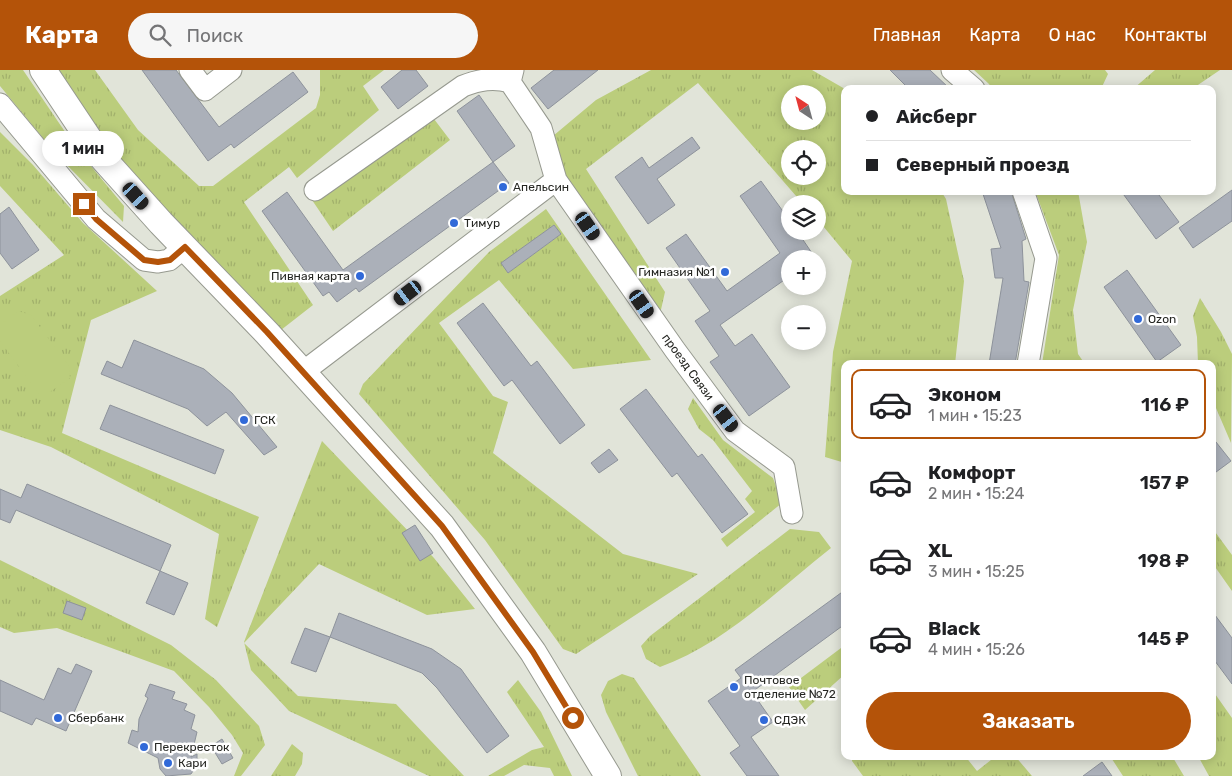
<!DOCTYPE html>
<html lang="ru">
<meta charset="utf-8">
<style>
body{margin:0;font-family:Rubik,sans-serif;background:#f6f6f6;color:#202124;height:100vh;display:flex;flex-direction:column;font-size:19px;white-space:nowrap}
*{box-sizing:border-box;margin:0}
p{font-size:16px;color:#757577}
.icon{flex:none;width:28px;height:28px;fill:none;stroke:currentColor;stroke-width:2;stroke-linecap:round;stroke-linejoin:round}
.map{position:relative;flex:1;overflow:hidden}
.panel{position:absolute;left:841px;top:290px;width:375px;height:400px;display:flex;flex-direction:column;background:#fff;border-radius:10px;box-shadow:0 2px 12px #0003}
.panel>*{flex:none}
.guide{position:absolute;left:841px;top:15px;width:375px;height:110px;border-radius:10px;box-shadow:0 2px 12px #0003;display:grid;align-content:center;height:110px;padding:0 25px;background:#fff}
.needle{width:32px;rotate:324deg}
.fabs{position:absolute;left:781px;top:15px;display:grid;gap:10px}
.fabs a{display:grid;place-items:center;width:45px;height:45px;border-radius:50%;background:#fff;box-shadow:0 2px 12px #0003;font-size:25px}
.end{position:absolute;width:22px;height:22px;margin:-11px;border:6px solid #b45309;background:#fff;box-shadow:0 0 0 2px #fff}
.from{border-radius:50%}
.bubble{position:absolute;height:35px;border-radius:18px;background:#fff;box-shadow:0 2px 12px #0003;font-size:16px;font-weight:600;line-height:35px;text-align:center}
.car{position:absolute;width:15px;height:30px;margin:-15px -8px;border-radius:6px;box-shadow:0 0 4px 1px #0007;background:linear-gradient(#222 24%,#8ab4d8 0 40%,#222 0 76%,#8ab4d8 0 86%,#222 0)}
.guide b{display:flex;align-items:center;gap:18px;height:48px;font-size:19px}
.guide b+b{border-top:1px solid #e0e0e0}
.guide i{width:12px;height:12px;background:#202124}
ul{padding:9px 0 0;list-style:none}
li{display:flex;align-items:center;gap:15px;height:70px;margin:0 10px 8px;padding:0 15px;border:2px solid transparent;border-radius:10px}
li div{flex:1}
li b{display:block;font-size:19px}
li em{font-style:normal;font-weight:600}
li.active{border-color:#b45309}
li>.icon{width:45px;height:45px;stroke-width:1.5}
.button{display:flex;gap:10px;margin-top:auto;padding:10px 25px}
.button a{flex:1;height:58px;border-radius:30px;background:#b45309;color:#fff;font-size:20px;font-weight:600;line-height:58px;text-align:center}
header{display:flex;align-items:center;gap:30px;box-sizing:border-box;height:70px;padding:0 25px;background:#b45309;color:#fff}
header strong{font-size:24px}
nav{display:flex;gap:28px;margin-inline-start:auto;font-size:18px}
.search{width:350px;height:45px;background:#f6f6f6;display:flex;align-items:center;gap:12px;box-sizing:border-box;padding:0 18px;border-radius:28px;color:#757577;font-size:19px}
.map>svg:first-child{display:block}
</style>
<header>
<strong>Карта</strong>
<div class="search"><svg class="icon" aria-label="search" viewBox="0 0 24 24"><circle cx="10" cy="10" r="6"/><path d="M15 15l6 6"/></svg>Поиск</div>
<nav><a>Главная</a><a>Карта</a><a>О нас</a><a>Контакты</a></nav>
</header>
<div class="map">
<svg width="1232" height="706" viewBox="0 0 1232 706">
<defs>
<pattern id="grass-tufts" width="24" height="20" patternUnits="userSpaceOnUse" patternTransform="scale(1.25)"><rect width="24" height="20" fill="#bbcd7c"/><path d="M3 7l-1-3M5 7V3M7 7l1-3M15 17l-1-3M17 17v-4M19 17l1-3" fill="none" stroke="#a1b06b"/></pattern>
</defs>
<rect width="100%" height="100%" fill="#e1e4d9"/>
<path fill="url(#grass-tufts)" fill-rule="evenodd" d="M0,0H23L76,78L124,136L123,152L56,84L0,16Z
M55,0H95L138,60L199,116H213L316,38L320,25V0H384L363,16L379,40L297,108L289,97L244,132L313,235L281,260L107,77Z
M651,0H812L845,19V121H941L946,129L964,211L955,294H845V393L825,387L833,282L852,191L818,150V134H803L698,13L586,99L665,222L660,244L563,103L553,66L596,30ZM790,24H818V51H790ZM790,79H818V106H790Z
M974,0H1105L1108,4L1101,19H992L989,14Z
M1155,0H1220L1192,19H1133Z
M434,49L450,70L333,161L312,130Z
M0,62L33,95L83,153L157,221L91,250L62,363L259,447L217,557L205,549L219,464L51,377L0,360V226L64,185L0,116Z
M1035,121H1078L1087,172L1073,240L1078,284L1085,294H1042L1059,185Z
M546,139L651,290L573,299L499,210L439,253L493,326L508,332L493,383L623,484L698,504L576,584L563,579L485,470L359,324L363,314L489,182ZM554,155L561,164L508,203L502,193Z
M1200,228L1221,262L1232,284L1231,373L1213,331L1212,294H1198L1197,267L1193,246Z
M693,328L723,370L773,408L782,433L727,477L721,469L755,442L745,429L752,421L713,370L699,359L688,339Z
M322,371L434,488L475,539L427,545L319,494L244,573L298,626L396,634L464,706H429L289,641L251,600L244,572Z
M790,459L819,462L831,478C779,519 723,575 660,597L646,589L641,576L650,566Z
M1213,459L1232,485V521L1213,494Z
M0,490L171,575L216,610L259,656L265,675L241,706H234L243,683L232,665L209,637L174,601L57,558L14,563L0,557Z
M845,575V604L805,640L789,617Z
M622,604L634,608L701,706H638L606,642L601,625L608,611Z
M518,610L541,642L572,706H554L550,698L524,695L504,706H488L532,680L544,677L507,622Z
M1213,621L1232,648V706H1209L1198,686H1212Z
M292,674L303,683L302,694L295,706H271Z
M852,686H965L977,701L996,686H1015L1032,706H863L852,691Z
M1110,686H1172L1184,706H1123Z"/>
<path fill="#bbcd7c" d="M18,241L31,245L69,296L70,308L47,324H39L0,271V255Z"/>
<path fill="#abb0b9" stroke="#8d929b" d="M142,0H176L219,57L293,2L308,22L234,78L231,74L208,91Z
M402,0H416L428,16L398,39L381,17Z
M554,0H598L548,39L531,18Z
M890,0H930L950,19H909Z
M479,25L515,76L493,92L457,41Z
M692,67L700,78L657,109L675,135L648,154L615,107L642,87L649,98Z
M493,92L509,113L359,222L356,218L337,232L329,222L323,226L262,141L287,122L343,200Z
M761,111L790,151V161H797L816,189H790V206L720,255L735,276L752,264L790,317L749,346L710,292L719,286L695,251L710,241L666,178L686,164L727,221L780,183L740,126Z
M1232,120V151L1193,178L1179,158Z
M982,121H1011L1026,169L1022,171L1024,211L1029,212L1015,294H989L1003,208H995L991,179L1001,178Z
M1121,121H1156L1179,152L1156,169Z
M9,137L39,180L12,199L0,183V144Z
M554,155L561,164L508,203L501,193Z
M1127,200L1181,275L1157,292L1104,217Z
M483,233L531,296L537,291L585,355L560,374L512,310L504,316L457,253Z
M134,270L204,299L232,323L277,377L264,385L226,342L207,356L188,339L101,304L107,291L122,298Z
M646,319L698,387L702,384L748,444L722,463L677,403L672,407L620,339Z
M110,335L224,380L215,404L100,359Z
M1212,367L1231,391L1212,405Z
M609,379L618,390L599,403L591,393Z
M27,414L171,475L160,501L16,440L10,453L0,449V419L21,428Z
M415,455L433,483L420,491L402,463Z
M160,501L188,513L174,545L146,533Z
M845,520V554L752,622L773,652L751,667L779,706H747L730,683L740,676L708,631L741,608L735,600Z
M67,531L86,538L82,550L63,543Z
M1212,541L1232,568V614L1212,587Z
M339,543L432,579L461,599L509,666L487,683L437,618L422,603L330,567Z
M305,558L330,567L316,602L291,593Z
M76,594L92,601L66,661L36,648L32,655L0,641V610L44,630L58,598L71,604Z
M150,614L175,622L172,629L187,634L184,640L195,645L191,659L197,662L191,687L197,684V695L191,704L166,706L160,699L158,688L128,673L132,660L138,662L139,649L148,628L145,626Z
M222,669L233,688L222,694L211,676Z
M1102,692L1112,706H1083Z"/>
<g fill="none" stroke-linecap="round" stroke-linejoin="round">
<g stroke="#96998f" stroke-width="23">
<path id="minor" d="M190,0L205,20L231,0
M952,0L974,19
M510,12L541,58L556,110L675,280L735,361L784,397L792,443
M0,34L96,149L144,190L158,192L169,190L185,177
M315,120L463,16C479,10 493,7 510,12L513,0
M1023,121L1046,188L1028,294
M303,302L556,110"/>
</g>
<g stroke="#96998f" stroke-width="28">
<path id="major" d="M43,0L99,84L161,153L267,263L442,456L533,582L608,706"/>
</g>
<use href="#minor" stroke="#fff" stroke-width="21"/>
<use href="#major" stroke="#fff" stroke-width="26"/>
</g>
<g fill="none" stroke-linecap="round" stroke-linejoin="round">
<path stroke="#b45309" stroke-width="6" d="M84,134L96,149L144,190L158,192L170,190L185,177L267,262L442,456L533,582L573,648"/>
</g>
<g fill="#3169d8" stroke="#fff" stroke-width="2">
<circle cx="503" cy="117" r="5"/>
<circle cx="454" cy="153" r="5"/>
<circle cx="725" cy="202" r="5"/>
<circle cx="360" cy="206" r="5"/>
<circle cx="1138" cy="249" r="5"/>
<circle cx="244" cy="350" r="5"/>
<circle cx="734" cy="617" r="5"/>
<circle cx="58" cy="648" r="5"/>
<circle cx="764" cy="650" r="5"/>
<circle cx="144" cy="677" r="5"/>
<circle cx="168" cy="693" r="5"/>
</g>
<g text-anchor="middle" stroke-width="5" stroke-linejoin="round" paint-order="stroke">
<g font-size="12" fill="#252622" stroke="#fff" text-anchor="start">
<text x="513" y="121">Апельсин</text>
<text x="464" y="157">Тимур</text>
<text x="715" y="206" text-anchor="end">Гимназия №1</text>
<text x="350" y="210" text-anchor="end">Пивная карта</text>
<text x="1148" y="253">Ozon</text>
<text x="254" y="354">ГСК</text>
<text x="744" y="614">Почтовое<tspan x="744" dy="14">отделение №72</tspan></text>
<text x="68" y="652">Сбербанк</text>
<text x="774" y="654">СДЭК</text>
<text x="154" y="681">Перекресток</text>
<text x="178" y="697">Кари</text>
</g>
<g font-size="12" fill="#252622" stroke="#fff">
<text transform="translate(688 297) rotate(54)" y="4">проезд Связи</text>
</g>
</g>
</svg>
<div class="fabs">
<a><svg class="needle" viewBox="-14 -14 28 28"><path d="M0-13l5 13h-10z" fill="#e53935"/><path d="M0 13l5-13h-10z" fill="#757577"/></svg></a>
<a><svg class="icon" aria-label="locate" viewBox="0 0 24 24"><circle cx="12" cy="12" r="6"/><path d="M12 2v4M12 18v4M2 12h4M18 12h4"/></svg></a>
<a><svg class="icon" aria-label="layers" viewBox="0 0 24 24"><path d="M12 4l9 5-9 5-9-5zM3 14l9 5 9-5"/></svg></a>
<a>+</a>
<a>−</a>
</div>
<i class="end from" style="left:573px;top:648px"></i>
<i class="end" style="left:84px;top:134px"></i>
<div class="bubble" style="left:42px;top:61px;width:82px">1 мин</div>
<i class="car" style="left:136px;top:126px;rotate:138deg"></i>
<i class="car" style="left:588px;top:156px;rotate:145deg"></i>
<i class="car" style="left:408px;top:223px;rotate:233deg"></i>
<i class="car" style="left:642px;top:234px;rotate:145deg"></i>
<i class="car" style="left:726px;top:348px;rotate:143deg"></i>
<div class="guide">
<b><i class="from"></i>Айсберг</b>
<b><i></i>Северный проезд</b>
</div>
<section class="panel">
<ul>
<li class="active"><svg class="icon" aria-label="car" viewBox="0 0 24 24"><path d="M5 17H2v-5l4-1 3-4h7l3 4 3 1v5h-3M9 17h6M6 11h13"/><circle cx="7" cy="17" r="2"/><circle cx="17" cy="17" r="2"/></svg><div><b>Эконом</b><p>1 мин · 15:23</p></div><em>116 ₽</em></li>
<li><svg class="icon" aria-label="car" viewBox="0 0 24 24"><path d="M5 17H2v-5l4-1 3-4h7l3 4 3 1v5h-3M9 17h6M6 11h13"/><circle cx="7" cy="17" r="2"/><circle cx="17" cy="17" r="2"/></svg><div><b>Комфорт</b><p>2 мин · 15:24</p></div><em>157 ₽</em></li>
<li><svg class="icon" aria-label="car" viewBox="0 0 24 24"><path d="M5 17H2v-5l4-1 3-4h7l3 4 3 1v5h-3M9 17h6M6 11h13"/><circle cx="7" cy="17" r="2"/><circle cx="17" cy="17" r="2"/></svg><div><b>XL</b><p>3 мин · 15:25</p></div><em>198 ₽</em></li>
<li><svg class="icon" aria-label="car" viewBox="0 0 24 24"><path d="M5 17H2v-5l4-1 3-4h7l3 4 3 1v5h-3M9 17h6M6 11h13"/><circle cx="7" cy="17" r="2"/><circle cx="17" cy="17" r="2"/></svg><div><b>Black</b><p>4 мин · 15:26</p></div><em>145 ₽</em></li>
</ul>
<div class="button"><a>Заказать</a></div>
</section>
</div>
